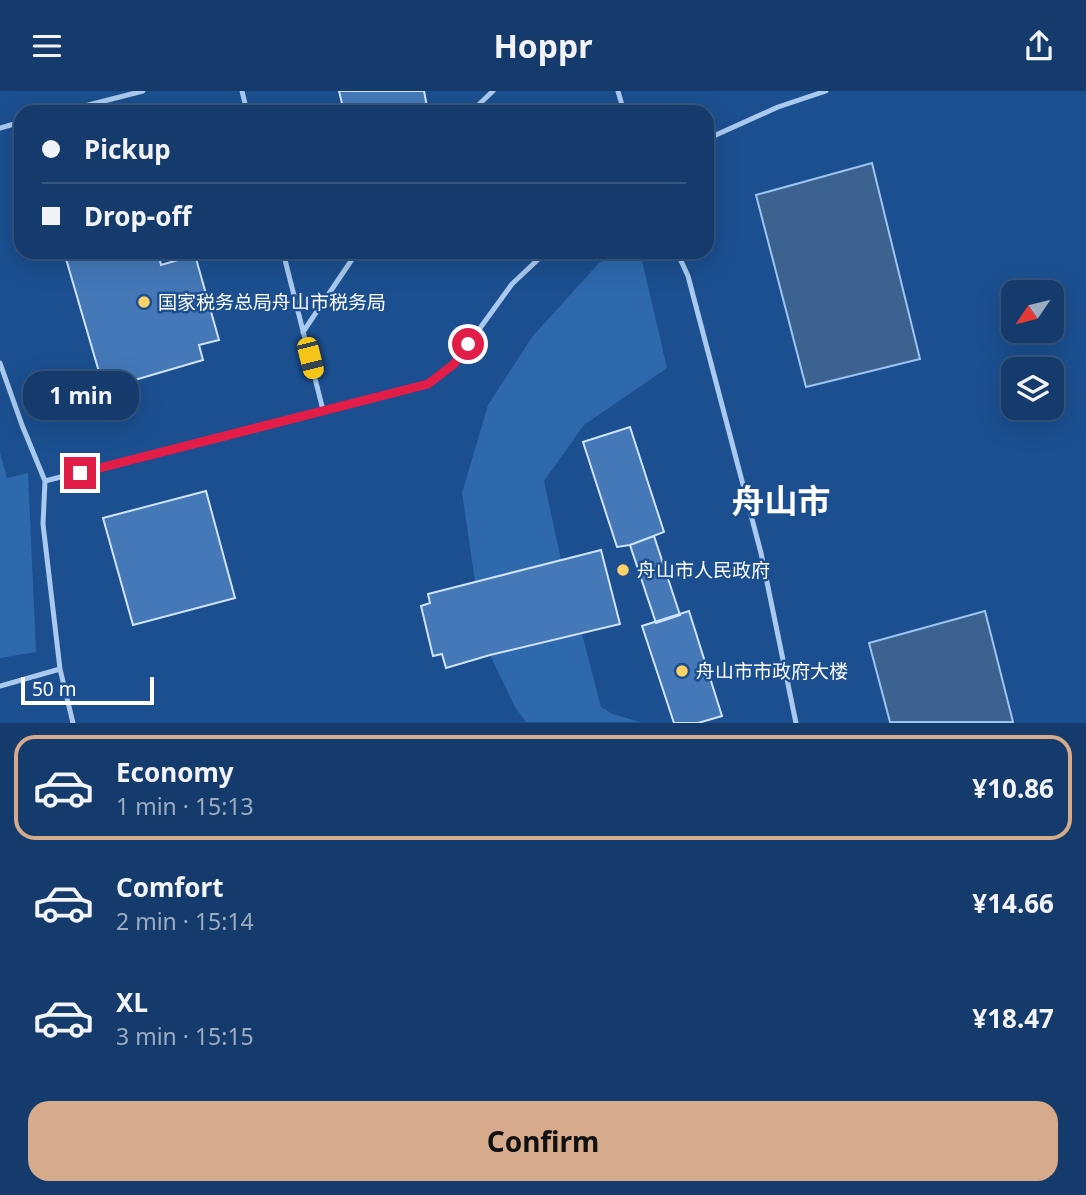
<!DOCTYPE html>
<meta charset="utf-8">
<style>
body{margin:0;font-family:"Noto Sans","Noto Sans SC",sans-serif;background:#214673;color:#f1f3f6;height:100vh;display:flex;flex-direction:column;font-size:26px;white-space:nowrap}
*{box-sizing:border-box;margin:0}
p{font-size:23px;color:#9dadc1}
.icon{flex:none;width:38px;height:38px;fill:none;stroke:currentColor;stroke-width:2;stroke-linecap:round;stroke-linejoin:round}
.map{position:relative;height:632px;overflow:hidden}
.side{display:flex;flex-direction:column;background:#143b6b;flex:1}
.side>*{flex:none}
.guide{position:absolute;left:14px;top:14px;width:700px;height:154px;border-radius:21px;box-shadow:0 7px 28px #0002,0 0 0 2px #33557e;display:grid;align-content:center;height:154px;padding:0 28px;background:#143b6b}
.needle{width:46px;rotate:235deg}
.controls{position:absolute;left:1001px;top:189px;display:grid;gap:14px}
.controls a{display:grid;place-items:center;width:63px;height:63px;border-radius:14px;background:#143b6b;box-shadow:0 7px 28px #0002,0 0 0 2px #33557e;font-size:35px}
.scale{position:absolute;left:21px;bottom:18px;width:133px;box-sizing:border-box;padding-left:7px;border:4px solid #fff;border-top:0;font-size:19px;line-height:24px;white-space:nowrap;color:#fff;-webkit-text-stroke:5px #1b4f8f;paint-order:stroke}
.end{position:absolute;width:32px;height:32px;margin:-16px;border:9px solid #e11d48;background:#fff;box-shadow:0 0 0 4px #fff}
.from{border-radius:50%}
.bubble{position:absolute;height:49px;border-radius:21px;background:#143b6b;box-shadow:0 7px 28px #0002,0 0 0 2px #33557e;font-size:23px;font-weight:700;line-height:49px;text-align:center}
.car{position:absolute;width:21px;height:42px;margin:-21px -10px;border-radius:9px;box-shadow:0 0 5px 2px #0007;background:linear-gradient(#f5c518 24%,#345 0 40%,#f5c518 0 76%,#345 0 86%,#f5c518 0)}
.guide b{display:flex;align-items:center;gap:24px;height:66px;font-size:26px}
.guide b+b{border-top:2px solid #33557e}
.guide i{width:18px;height:18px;background:#f1f3f6}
ul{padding:12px 0 0;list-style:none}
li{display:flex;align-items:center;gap:21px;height:105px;margin:0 14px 10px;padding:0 14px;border:4px solid transparent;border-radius:21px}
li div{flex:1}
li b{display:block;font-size:26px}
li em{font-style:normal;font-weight:700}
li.active{border-color:#d6ab8b}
li>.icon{width:63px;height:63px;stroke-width:1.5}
.action{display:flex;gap:14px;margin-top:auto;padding:14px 28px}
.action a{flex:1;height:80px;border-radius:21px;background:#d6ab8b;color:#111;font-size:28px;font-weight:700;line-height:80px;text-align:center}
header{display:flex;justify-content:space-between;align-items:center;height:91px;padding:0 28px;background:#143b6b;font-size:32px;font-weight:700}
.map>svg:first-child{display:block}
</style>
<header><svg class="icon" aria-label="menu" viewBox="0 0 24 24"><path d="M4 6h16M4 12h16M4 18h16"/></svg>Hoppr<svg class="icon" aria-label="share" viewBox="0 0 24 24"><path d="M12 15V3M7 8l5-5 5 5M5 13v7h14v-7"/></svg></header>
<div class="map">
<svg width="1086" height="632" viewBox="0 0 1086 632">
<rect width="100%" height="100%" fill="#1b4f8f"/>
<path fill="#2e69ad" d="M620,161H640L667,277L584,334L544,390L561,469L475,490L462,402L488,314L532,246L599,172Z
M0,362L7,387L28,382L36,561L0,567Z
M582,543L601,616L613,623L640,631H526L515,616L490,564Z"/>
<path fill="#3c6290" stroke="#9cc4f0" stroke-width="2" d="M872,72L920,268L806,296L756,104Z
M985,520L1013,631H890L869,552Z"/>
<path fill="#4478b7" stroke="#cfe3fa" stroke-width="2" d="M339,0H424L428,21H344Z
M64,161H158L161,174L195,164L219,249L199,254L203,269L104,298Z
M630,336L664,441L630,454L617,456L583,351Z
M206,400L235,507L133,534L103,427Z
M654,445L680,524L656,532L630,454Z
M601,459L620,533L490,564L446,577L442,563L433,565L421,515L430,512L428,503Z
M689,520L722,625L698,632H674L642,535Z
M689,520L722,625L698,632H674L642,535Z"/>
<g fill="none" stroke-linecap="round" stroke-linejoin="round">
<path stroke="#a9c9ee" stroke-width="5" d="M242,0L247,21
M618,0L624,21
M61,21L143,0
M471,21L493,0
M0,37L21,31
M707,48L778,16L826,0
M283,161L323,319
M677,161L688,185L761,462L796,632
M303,241L357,161
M0,272L22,334L45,390L43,433L60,578L73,632
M45,390L428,293L454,273L512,193L546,161
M0,595L60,578"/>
</g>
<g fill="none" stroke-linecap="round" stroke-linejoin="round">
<path stroke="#e11d48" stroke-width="9" d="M80,382L428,293L454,273L468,253"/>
</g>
<g fill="#ffd166" stroke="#1b4f8f" stroke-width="2.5">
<circle cx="144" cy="211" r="7"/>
<circle cx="623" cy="479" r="7"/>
<circle cx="682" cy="580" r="7"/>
</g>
<g text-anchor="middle" stroke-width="5" stroke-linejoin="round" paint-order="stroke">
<g font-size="19" fill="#fff" stroke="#1b4f8f" text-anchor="start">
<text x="158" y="218">国家税务总局舟山市税务局</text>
<text x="637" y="486">舟山市人民政府</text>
<text x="696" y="587">舟山市市政府大楼</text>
</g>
<g font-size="33" font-weight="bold" fill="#fff" stroke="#1b4f8f">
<text x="781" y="422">舟山市</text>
</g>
</g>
</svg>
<div class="controls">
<a><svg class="needle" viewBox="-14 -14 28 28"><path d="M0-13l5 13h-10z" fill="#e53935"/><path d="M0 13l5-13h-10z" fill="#9dadc1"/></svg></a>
<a><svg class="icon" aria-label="layers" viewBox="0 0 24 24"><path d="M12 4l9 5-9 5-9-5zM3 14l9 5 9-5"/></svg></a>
</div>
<div class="scale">50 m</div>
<i class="end from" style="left:468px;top:253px"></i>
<i class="end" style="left:80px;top:382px"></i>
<div class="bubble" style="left:23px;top:280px;width:116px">1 min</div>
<i class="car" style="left:310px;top:267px;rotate:166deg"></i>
<div class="guide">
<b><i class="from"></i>Pickup</b>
<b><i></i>Drop-off</b>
</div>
</div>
<section class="side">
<ul>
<li class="active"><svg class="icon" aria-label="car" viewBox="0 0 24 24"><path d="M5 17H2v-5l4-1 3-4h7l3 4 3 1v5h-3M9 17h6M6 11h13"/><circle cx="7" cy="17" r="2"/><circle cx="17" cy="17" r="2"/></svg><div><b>Economy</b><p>1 min · 15:13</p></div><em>¥10.86</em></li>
<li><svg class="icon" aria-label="car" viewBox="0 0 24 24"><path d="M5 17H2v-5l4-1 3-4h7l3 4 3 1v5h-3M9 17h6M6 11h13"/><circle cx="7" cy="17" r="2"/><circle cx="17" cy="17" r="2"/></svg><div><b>Comfort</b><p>2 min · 15:14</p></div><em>¥14.66</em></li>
<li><svg class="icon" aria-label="car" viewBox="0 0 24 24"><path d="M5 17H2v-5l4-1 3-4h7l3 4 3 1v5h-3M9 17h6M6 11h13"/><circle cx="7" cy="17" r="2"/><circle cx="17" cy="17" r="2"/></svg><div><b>XL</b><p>3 min · 15:15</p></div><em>¥18.47</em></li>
</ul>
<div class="action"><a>Confirm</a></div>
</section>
